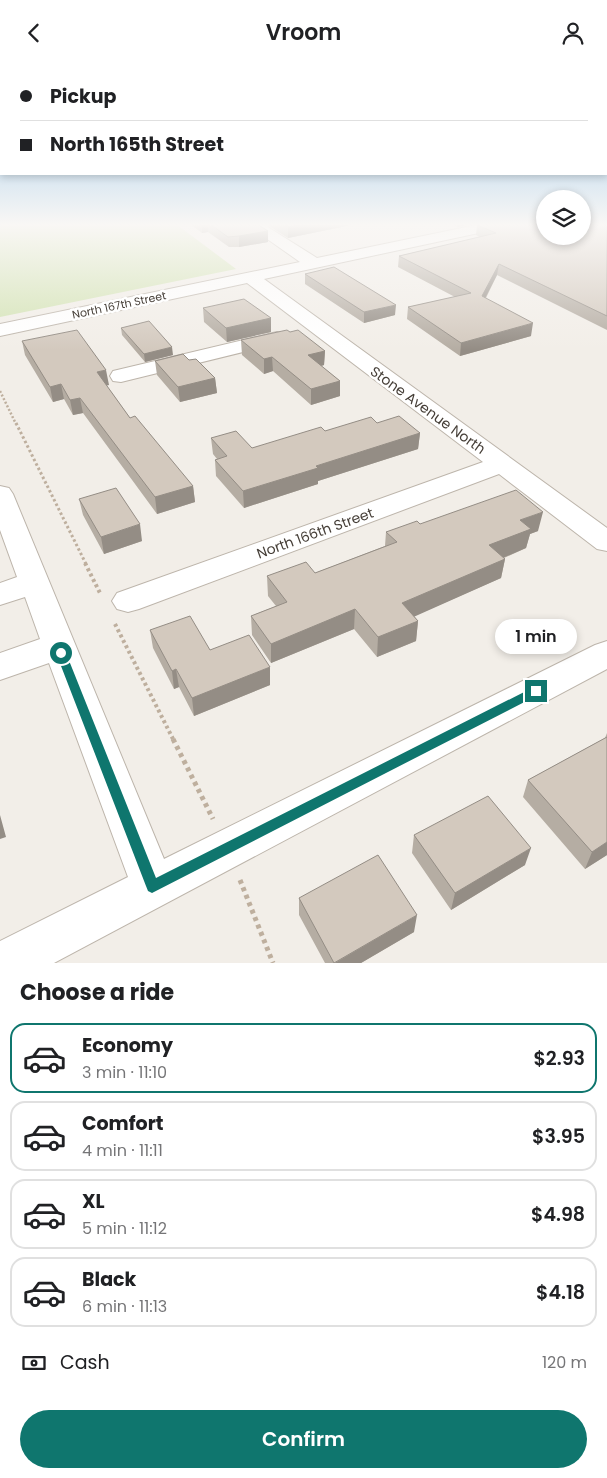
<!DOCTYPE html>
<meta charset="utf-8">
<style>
body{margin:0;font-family:Poppins,sans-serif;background:#f6f6f6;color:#202124;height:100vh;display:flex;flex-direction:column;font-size:19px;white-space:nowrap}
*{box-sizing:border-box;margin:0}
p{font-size:16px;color:#757577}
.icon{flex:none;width:28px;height:28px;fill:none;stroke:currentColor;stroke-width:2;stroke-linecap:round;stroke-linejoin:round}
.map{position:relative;height:898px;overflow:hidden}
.sheet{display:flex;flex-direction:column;background:#fff;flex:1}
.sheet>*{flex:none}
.guide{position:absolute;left:0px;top:0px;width:608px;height:110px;box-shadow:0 2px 8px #0003;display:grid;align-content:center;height:110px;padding:0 20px;background:#fff}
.controls{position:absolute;left:536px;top:125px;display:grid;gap:10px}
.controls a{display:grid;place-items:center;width:55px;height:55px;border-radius:50%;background:#fff;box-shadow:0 2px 8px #0003;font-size:25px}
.end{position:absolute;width:22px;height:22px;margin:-11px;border:6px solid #0f766e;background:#fff;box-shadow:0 0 0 2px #fff}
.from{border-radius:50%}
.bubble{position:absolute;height:35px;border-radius:18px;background:#fff;box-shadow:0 2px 8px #0003;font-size:16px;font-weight:600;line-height:35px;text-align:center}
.guide b{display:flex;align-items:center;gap:18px;height:48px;font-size:19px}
.guide b+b{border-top:1px solid #e0e0e0}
.guide i{width:12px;height:12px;background:#202124}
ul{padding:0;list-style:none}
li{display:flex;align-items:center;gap:15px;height:70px;margin:0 10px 8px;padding:0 10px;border:2px solid #e0e0e0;border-radius:15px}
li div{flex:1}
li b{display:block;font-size:19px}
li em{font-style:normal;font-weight:600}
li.current{border-color:#0f766e}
li>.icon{width:45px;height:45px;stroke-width:1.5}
h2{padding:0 20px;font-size:22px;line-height:60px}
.pay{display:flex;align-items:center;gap:12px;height:55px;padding:0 20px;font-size:19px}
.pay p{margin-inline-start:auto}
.action{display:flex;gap:10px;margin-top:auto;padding:10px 20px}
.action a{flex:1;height:58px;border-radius:30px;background:#0f766e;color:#fff;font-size:20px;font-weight:600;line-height:58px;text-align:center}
header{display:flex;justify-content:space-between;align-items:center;height:65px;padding:0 20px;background:#fff;font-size:22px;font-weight:600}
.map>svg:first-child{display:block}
</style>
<header><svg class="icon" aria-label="back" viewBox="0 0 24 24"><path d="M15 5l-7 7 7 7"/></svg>Vroom<svg class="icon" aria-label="person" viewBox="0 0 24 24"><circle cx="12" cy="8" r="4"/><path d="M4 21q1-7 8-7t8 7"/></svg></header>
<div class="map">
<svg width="607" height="898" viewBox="0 0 607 898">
<rect width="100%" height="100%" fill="#f2eee8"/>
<path fill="#d3e3b4" d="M0,159H176L236,204L0,252Z"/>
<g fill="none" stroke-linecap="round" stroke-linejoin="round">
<g stroke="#bdb5ab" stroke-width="2">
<path id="minor" d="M246,159H263L317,193L481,159H509L507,162L502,163L264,214L607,463V486L597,484L499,409L139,544L128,547L117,544L112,536L117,528L483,397L247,218L0,271V259L300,197Z
M277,267L284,269L287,273L284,277L121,317L113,316L110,311L113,306Z
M0,421L9,423L13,429L164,794L595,580L607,576V604L54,898H0V876L128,812L49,598L0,615V588L40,574L25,532L0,540V518L17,512L0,465Z"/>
</g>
<path stroke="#beaf9e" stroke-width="2.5" stroke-dasharray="2 2" stroke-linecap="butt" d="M0,326L16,359"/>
<path stroke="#beaf9e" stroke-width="3" stroke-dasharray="2.5 2.5" stroke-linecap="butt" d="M16,358L86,499"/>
<path stroke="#beaf9e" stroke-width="4" stroke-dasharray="3 3" stroke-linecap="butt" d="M85,498L100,528
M115,559L174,676"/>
<path stroke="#beaf9e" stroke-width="5" stroke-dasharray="4 4" stroke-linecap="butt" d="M173,674L213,754
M240,815L273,898"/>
<use href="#minor" fill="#fff" fill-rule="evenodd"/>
</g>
<path fill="#b5ada3" d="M190,159H257L268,166V177L239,182H229L208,167L202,168Z
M266,159H356L288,173Z
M451,159H472L457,162Z
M607,159V265L497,210L486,233L531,271L460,291L407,254L408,242L455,232L398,202L399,191L480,172L476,170L477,160Z
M305,209L395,250L364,258L305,219Z
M203,243L271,253V267L227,277L204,257Z
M121,263L173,290L145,297L122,270Z
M290,267L325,286L324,300L321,301L340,316V331L311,340L273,306L264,309L242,290L241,275Z
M22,276L109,320H106L130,353L193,421L195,437L157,449L83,348L73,350L64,334L53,337L25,290Z
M189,295L215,313L217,328L180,337L157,310L155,296Z
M377,358L420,368L418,384L318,416V419L244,443L216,411L215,395L217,394L213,389L211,373L252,383L325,366Z
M79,434L142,476L104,489L83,450Z
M420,459L538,466L530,469L526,483L504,493L505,494L501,513L414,551L418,556L416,576L377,592L354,564L271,598L252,570L251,551L276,541L268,531L267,511L315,508L385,481L386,467Z
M150,565L210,585L270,620L194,651L179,622L174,624L153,583Z
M607,668V790L585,804L523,732L528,715L605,673Z
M414,770L525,800L451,845L412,788Z
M299,833L414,867L361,898H325L299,850Z"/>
<path fill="#948d85" d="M202,159H208V167L202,168Z
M305,159H356L288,173V162Z
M458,159H472L457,162Z
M268,166V177L239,182V171Z
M499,199L497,210L480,243L482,231Z
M396,240L395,250L364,258V247Z
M271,253V267L227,277L226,263Z
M533,258L531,271L460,291L461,278Z
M172,282L173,290L145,297L144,289Z
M325,286L324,300L308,305V290Z
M272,292L273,306L264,309V294Z
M106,305L109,320L100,322L97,307Z
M215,313L217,328L180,337L178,322Z
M340,316V331L311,340V324Z
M61,319L64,334L53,337L50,322Z
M80,333L83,348L73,350L70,335Z
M420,368L418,384L318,416V419L244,443L243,426L316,401Z
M193,421L195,437L157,449L155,432Z
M543,447L538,466L530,469L526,483L486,500L489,480L520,455Z
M140,459L142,476L104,489L101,472Z
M505,494L501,513L400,558L402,538Z
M355,544L354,564L271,598V579Z
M418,556L416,576L377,592L378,572Z
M270,602V620L194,651L192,633Z
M176,604L179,622L174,624L172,606Z
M0,750L6,772L0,774Z
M607,777V790L585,804L592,787Z
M531,783L525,800L451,845L455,828Z
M417,850L414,867L361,898H335Z"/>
<path fill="#d3c9be" stroke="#948d85" d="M210,159H257L268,166L239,171L228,172Z
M283,159H305L288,162Z
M483,159H545V171H582V159H607V251L499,199L482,231L533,258L461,278L408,242L471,228L399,191L496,168L477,160Z
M334,202L396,240L364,247L305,209Z
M244,234L271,253L226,263L203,243Z
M149,256L172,282L144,289L121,263Z
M77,265L106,305L97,307L130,353L135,351L193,421L155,432L80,333L70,335L61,319L50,322L22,276Z
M287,265L290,267L298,265L325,286L308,290L340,316L311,324L272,292L264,294L241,275Z
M183,289L189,295L196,294L215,313L178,322L155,296Z
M399,351L420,368L316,401L318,403L243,426L215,395L227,391L211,373L236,366L252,383L321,362L325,366L371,352L377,358Z
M116,423L140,459L101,472L79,434Z
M516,425L543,447L520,455L531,464L489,480L505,494L402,538L418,556L378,572L355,544L271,579L251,551L287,537L267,511L306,497L315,508L397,477L386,467L417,456L420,459Z
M190,551L210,585L249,570L270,602L192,633L176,604L172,606L150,565Z
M607,672V777L592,787L528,715Z
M488,731L531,783L455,828L414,770Z
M378,790L417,850L334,898L299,833Z"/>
<linearGradient id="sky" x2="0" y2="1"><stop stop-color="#8fc2e9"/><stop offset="0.56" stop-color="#f9f7f5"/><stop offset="1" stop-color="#f9f7f5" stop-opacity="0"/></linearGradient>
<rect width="607" height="285" fill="url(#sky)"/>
<path fill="#0f766e" d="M61,584L66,588L156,813L532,623L536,622L541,626L540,629L152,828L148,826L146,821L56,588Z"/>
<g text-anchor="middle" stroke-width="5" stroke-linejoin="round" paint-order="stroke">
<g font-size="11" fill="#453e37" stroke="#fff">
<text transform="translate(119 240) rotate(-12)" y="4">North 167th Street</text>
</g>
<g font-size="14" fill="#453e37" stroke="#fff">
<text transform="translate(428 345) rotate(36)" y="5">Stone Avenue North</text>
<text transform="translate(315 468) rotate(-20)" y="5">North 166th Street</text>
</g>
</g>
</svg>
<div class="controls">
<a><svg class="icon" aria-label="layers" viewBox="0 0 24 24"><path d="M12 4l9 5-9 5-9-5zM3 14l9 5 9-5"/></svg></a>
</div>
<i class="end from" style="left:61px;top:588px"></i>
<i class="end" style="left:536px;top:626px"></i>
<div class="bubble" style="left:495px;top:554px;width:82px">1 min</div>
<div class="guide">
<b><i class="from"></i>Pickup</b>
<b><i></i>North 165th Street</b>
</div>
</div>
<section class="sheet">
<h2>Choose a ride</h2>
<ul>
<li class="current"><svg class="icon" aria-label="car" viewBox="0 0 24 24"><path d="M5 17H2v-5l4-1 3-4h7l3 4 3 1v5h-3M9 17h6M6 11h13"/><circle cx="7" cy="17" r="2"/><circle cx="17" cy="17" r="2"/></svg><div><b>Economy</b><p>3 min · 11:10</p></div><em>$2.93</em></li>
<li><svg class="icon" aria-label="car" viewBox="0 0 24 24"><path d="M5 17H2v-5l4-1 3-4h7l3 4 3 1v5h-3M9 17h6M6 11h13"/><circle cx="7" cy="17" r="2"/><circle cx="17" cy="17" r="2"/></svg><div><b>Comfort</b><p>4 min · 11:11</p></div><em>$3.95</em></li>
<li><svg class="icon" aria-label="car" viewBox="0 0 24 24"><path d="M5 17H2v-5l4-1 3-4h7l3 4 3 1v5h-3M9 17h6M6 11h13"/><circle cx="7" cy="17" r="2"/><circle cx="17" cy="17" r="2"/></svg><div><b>XL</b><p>5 min · 11:12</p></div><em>$4.98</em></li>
<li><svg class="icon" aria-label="car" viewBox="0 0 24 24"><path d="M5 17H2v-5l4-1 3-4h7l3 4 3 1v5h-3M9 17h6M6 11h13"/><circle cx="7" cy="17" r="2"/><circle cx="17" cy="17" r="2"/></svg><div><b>Black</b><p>6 min · 11:13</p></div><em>$4.18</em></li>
</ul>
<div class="pay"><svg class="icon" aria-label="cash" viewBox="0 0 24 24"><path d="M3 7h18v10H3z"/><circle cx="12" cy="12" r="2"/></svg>Cash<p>120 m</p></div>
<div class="action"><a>Confirm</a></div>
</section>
